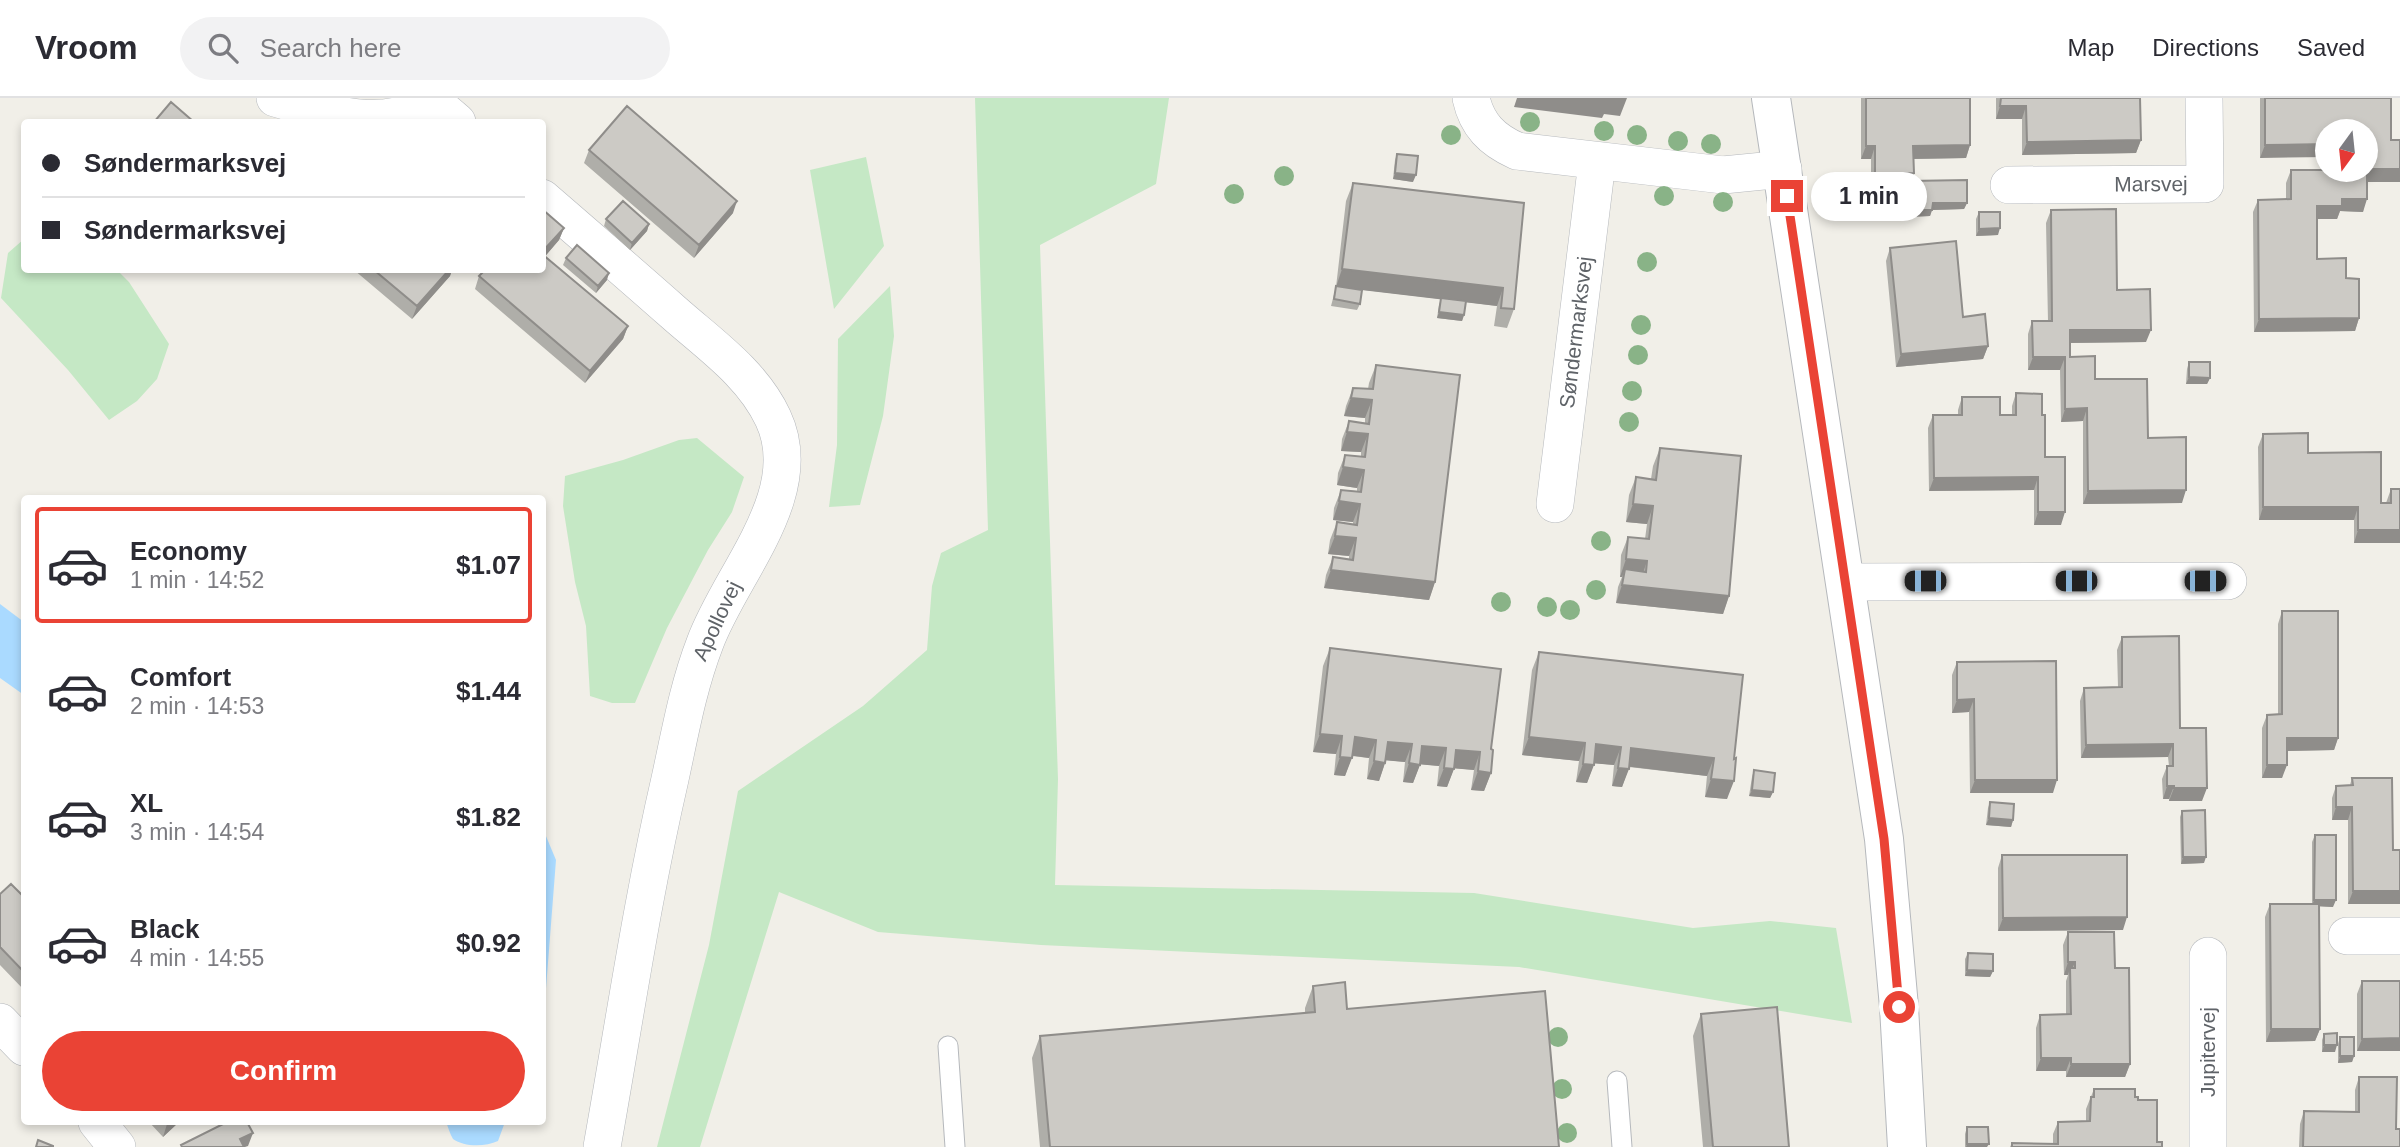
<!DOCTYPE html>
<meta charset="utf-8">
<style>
body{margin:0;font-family:Helvetica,sans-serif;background:#f2f2f3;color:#2b2b33;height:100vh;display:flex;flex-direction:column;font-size:26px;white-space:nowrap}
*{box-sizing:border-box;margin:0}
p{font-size:23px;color:#7c7c81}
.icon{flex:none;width:38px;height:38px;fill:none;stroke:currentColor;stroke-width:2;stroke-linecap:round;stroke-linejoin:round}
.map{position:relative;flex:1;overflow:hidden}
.details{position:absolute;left:21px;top:397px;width:525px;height:630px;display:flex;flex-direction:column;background:#fff;border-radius:7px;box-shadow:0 4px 10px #0003}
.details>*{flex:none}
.guide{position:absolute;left:21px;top:21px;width:525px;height:154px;border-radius:7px;box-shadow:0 4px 10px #0003;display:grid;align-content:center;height:154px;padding:0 21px;background:#fff}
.needle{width:46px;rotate:195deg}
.tools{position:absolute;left:2315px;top:21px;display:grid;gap:14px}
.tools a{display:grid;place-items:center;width:63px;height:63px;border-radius:50%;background:#fff;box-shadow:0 4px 10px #0003;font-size:35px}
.end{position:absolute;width:32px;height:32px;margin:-16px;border:9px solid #ea4335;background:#fff;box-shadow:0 0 0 4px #fff}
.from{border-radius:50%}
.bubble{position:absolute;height:49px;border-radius:24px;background:#fff;box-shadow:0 4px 10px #0003;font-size:23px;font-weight:800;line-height:49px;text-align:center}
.car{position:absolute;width:21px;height:42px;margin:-21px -10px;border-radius:9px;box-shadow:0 0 5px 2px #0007;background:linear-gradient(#222 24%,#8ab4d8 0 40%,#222 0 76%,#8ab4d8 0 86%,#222 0)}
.guide b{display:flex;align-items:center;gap:24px;height:66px;font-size:26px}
.guide b+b{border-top:2px solid #e1e1e2}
.guide i{width:18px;height:18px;background:#2b2b33}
ul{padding:12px 0 0;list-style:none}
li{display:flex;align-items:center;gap:21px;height:116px;margin:0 14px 10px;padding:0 7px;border:4px solid transparent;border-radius:7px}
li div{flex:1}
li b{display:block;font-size:26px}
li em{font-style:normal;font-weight:800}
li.selected{border-color:#ea4335}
li>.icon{width:63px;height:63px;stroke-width:1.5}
.button{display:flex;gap:14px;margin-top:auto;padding:14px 21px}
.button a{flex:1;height:80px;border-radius:42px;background:#ea4335;color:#fff;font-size:28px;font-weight:800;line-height:80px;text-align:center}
header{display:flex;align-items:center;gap:42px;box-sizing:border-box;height:98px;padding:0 35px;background:#fff;border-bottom:2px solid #e1e1e2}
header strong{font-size:33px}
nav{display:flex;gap:38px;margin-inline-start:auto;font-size:24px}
.search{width:490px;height:63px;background:#f2f2f3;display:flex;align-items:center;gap:18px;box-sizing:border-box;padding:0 24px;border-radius:38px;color:#7c7c81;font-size:26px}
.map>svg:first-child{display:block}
</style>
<header>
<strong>Vroom</strong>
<div class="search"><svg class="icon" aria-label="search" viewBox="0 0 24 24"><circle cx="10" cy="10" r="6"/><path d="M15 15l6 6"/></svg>Search here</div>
<nav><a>Map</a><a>Directions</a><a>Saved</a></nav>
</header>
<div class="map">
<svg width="2400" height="1049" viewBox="0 0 2400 1049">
<rect width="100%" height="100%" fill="#f1efe8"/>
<path fill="#c5e8c5" d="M975,0H1169L1156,86L1040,147L1058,681L1055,787L1474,795L1693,830L1770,823L1836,830L1852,925L1519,869L1041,847L878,834L779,794L700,1049H657L709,847L738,693L863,608L927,552L932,488L941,455L988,432Z
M866,59L884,148L834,211L810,72Z
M24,141V172H117L129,184L169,246L157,281L137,303L109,322L68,272L1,200L8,155Z
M890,188L894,238L883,318L860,407L829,409L837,347L838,241Z
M697,340L744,379L732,414L708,452L667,530L635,605H612L590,598L586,528L575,484L563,408L565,378L623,362L679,342Z"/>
<path fill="#aadaff" d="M0,506L24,524V597L0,580Z
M543,731L556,762L543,929Z
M446,1024H505L498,1043C485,1049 464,1049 453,1041C450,1036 448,1029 446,1024Z"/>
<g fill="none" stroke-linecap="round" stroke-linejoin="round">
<g stroke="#b5b8bc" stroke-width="21">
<path id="service" d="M948,948L955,1049
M1617,983L1622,1049"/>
</g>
<g stroke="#b5b8bc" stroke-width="38">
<g id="minor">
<path d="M275,0C324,13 388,39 431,0"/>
<path d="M1471,0C1477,27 1492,42 1517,53L1723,77L1783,71"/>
<path d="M430,1L457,24"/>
<path id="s1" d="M2009,87L2205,86L2204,0"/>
<path d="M542,100C586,138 630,176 673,214C709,246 752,275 773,320C809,396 730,476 705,545C688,589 680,635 670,681C642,802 624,926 602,1049"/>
<path id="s2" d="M1555,406L1597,64"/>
<path d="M1846,484L2228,483"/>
<path d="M2347,838H2400"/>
<path d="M0,924L24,949"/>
<path d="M97,1024L117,1049"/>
<path d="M2208,1049V858"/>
</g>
</g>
<g stroke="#b5b8bc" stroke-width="40">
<path id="tertiary" d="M1771,0L1884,741L1899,909L1907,1049"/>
</g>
<use href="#service" stroke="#fff" stroke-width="19"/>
<use href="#minor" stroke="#fff" stroke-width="37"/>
<use href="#tertiary" stroke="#fff" stroke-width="38"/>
</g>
<g fill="#89b387">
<circle cx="1530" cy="24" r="10"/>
<circle cx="1604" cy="33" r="10"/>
<circle cx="1451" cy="37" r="10"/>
<circle cx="1637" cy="37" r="10"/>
<circle cx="1678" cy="43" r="10"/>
<circle cx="1711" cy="46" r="10"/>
<circle cx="1284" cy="78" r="10"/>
<circle cx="1234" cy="96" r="10"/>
<circle cx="1664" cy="98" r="10"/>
<circle cx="1723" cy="104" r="10"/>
<circle cx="1647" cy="164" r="10"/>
<circle cx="1641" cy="227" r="10"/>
<circle cx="1638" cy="257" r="10"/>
<circle cx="1632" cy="293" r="10"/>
<circle cx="1629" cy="324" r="10"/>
<circle cx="1601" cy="443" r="10"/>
<circle cx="1596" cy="492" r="10"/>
<circle cx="1501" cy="504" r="10"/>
<circle cx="1547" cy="509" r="10"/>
<circle cx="1570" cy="512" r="10"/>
<circle cx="1558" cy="939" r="10"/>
<circle cx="1562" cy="991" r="10"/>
<circle cx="1567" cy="1035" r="10"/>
</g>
<path fill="#afaea9" d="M1861,0H1970V47L1966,60L1913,61L1914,75L1911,83L1967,105L1964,111L1932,112L1930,118L1907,119L1908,88H1871V61H1861Z
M1996,0H2140L2141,42L2136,55L2022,57V21H1996Z
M2260,0H2391L2367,84L2363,114L2340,113L2337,121H2317V161L2346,180L2359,220L2355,233L2254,234L2253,114L2258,102L2286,101V85L2291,72H2366V33L2260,60Z
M589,52L733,115L694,160L584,65Z
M1397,56L1413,84L1393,81L1395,62Z
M1353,85L1524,105L1514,211L1507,230L1494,228L1497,208L1466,204L1464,217L1462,223L1437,220L1439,207L1441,201L1356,191L1360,206L1357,212L1331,208L1336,189L1346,103Z
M542,111L564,130L559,142L545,158L628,228L623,241L585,285L475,191L479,178Z
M2051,112L2117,192L2146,244L2070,245V259L2095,281L2148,340L2182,405L2083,406V323L2061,324L2060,272H2028V236L2032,223H2048L2046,125Z
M1979,114L1998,137L1976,138V121Z
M606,121L649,126L647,133L630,152L604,128Z
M1890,150L1963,219L1988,248L1983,261L1896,269L1886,163Z
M566,160L607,182L596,195L563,167Z
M354,172H452L450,178L412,221Z
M2189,264L2210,280L2207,286H2186L2187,271Z
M1376,267L1435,484L1429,502L1324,490L1326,477L1333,459L1349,461V458L1328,456L1330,442L1337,424L1353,426V424L1333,422L1334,410L1341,392L1357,393V390L1337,387L1338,375L1345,357L1361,359V354L1341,353L1342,341L1349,323L1365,325V320L1344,318L1346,308L1353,290L1368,291L1369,285Z
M2016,295L2042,317L2045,359L2061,427H2034V392L1929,393L1928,330L1933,317H1958V312L1962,299L2000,317H2012V308Z
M2263,336L2308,355L2381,405H2386L2391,391H2400V445H2354V422H2259L2258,349Z
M1660,350L1729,498L1723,516L1616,505L1618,489L1622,479H1620L1621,457L1628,439L1645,441L1647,426L1626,424L1629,397L1636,379L1651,381L1653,368Z
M2282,513L2338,640L2334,652L2287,653L2282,680H2262V630L2267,617H2278V526Z
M2122,539L2180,630L2202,703H2169V701H2163L2162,681L2167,668H2169L2168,659L2081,660L2080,603L2084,590L2118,589L2117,552Z
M1330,550L1491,651V675L1484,693L1471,692L1474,672L1454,670L1447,689L1437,688L1439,668L1420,666L1413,685L1403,684L1405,664L1386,662L1379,683L1367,681L1369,660L1352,658L1345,678L1334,677L1336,656L1313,654L1323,568Z
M1539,554L1743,577L1727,701L1705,699L1707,678L1629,669L1622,689L1612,688L1614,667L1594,665L1587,685L1576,684L1579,663L1522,657L1532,572Z
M1957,564L2053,695H1970L1969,614L1952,615V577Z
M1754,672L1773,694L1770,700L1749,698L1752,679Z
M2352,680L2393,752H2400V806H2348V722H2332V700L2336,688L2350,687Z
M1990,704L2013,722L2011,729L1986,727L1988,710Z
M2182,713L2204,765L2181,766L2180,719Z
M2315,737L2333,809L2319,808L2320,931L2315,943L2266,944L2265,819L2270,806H2312V744Z
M2002,757L2123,832L1998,833V770Z
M0,796L24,799V892L0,867Z
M2068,834L2115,870L2130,966L2125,979H2066V973H2036V930L2040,917L2066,916V883L2068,877H2064L2063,847Z
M1968,855L1993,873L1990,879L1965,878V861Z
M2362,883H2400V953H2357V896Z
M1313,888L1559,1049H1040L1032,960L1040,938L1305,915V910Z
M1701,916L1789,1049H1703L1693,938Z
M2324,936L2335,954H2322V942Z
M2340,939L2354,958L2352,964L2338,965V946Z
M2359,979L2396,1031L2400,1049H2299L2300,1026L2304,1013L2355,1014V992Z
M2094,991L2135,999L2138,1002L2157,1044L2162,1049H2010L2012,1045H2053V1036L2058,1024L2086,1023V1011Z
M149,1024H179L163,1039Z
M1967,1029L1987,1049H1965V1036Z"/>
<path fill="#8f8d8a" d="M1517,0H1627L1620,18L1604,16L1602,20L1514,9Z
M2000,8H2026L2022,21H1996Z
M2141,42L2136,55L2022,57L2027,44Z
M2328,46V59L2260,60L2265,47Z
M1970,47L1966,60L1909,61L1913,48Z
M1866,48H1875L1871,61H1861Z
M2367,71H2400V84H2363Z
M1395,75L1416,77L1413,84L1393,81Z
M1914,75L1909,87V83L1908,88H1871L1875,76Z
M2342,101H2367L2363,114L2340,113L2337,121H2312L2317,108Z
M737,103L733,115L694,160L699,147Z
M1933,105H1967L1964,111L1932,112L1930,118L1907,119L1909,112Z
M649,126L647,133L630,152L632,145Z
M564,130L559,142L542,162V154Z
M2000,130L1998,137L1976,138L1979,131Z
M1342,171L1503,190L1497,208L1336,189Z
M449,172H452L450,178L412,221L417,208Z
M609,175L607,182L596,195L598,188Z
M1439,214L1464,217L1462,223L1437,220Z
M2359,220L2355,233L2254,234L2259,221Z
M628,228L623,241L585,285L590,273Z
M2070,232H2151L2146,244L2065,245Z
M1988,248L1983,261L1896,269L1901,256Z
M2033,259H2065L2060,272H2028Z
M2189,279L2210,280L2207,286H2186Z
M1351,300L1372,302L1365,320L1344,318Z
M2087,310L2083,323L2061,324L2065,311Z
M1347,334L1368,336L1361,354L1341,353Z
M1343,369L1364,372L1357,390L1337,387Z
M2038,379L2034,392L1929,393L1934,380Z
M2186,392L2182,405L2083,406L2088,393Z
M1339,403L1360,406L1353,424L1333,422Z
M1633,406L1653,408L1647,426L1626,424Z
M2263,409H2358L2354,422H2259Z
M2038,414H2065L2061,427H2034Z
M2358,432H2400V445H2354Z
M1335,438L1356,440L1349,458L1328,456Z
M1626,461L1647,463L1641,481L1625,471L1622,479H1620Z
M1331,472L1435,484L1429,502L1324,490Z
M1622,487L1729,498L1723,516L1616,505Z
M1974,601L1969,614L1952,615L1957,602Z
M1320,636L1342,638L1336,656L1313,654Z
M1355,639L1376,642L1369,660L1348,657Z
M1529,639L1585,645L1579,663L1522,657Z
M2287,640H2338L2334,652L2282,653Z
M1388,644L1412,646L1405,664L1382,662Z
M1596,646L1621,649L1614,667L1590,665Z
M2173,646L2168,659L2081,660L2086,647Z
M1422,648L1446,650L1439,668L1416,666Z
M1631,650L1714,660L1707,678L1624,668Z
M1456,652L1480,654L1474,672L1450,670Z
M1340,659L1352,660L1345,678L1334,677Z
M1374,663L1385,665L1379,683L1367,681Z
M1409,665L1420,667L1413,685L1403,684Z
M1583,666L1594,667L1587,685L1576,684Z
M2267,667H2287L2282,680H2262Z
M1444,670L1454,671L1447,689L1437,688Z
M1618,670L1629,671L1622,689L1612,688Z
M1478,673L1491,675L1484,693L1471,692Z
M1711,681L1734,683L1727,701L1705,699Z
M1975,682H2057L2053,695H1970Z
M2167,688H2174L2169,701H2163Z
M2174,690H2207L2202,703H2169Z
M1752,692L1773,694L1770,700L1749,698Z
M2336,709H2352L2348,722H2332Z
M1989,720L2013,722L2011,729L1986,727Z
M2183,759H2206L2204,765L2181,766Z
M2353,793H2400V806H2348Z
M2314,802H2336L2333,809L2312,808Z
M2127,819L2123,832L1998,833L2003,820Z
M2068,864H2075L2070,876V870L2068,877H2064Z
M1967,872L1993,873L1990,879L1965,878Z
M2271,931H2320L2315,943L2266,944Z
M2400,940V953H2357L2362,941Z
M2324,947H2337L2335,954H2322Z
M2340,958H2354L2352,964L2338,965Z
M2041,960H2071L2066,973H2036Z
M2071,966H2130L2125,979H2066Z
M170,1024H179L163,1039L167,1026Z
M253,1035L248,1048L245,1049H238L240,1041Z
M1967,1046H1989L1987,1049H1966Z"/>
<path fill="#cccac5" stroke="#8f8d8a" stroke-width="2" d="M1866,0H1970V47L1913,48L1914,75L1875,76V48H1866Z
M2001,0H2140L2141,42L2027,44L2026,8H2000Z
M2265,0H2391V42H2400V71H2367V101H2342V108H2317V161L2346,160V180L2359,181V220L2259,221L2258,102L2291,101V72H2366V33H2328V46L2265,47Z
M171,4L194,24H154Z
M627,8L737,103L699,147L589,52Z
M1397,56L1418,58L1416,77L1395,75Z
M1967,82V105H1933L1932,112H1909V83Z
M1353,85L1524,105L1514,211L1501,210L1503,190L1342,171Z
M623,103L649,126L632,145L606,121Z
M542,111L564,130L542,154Z
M2116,111L2117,192L2150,191L2151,232H2070V259L2095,258V281H2147L2148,340L2186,339V392L2088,393L2087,310L2065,311V259H2033L2032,223H2052L2051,112Z
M1979,114H2000V130L1979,131Z
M1956,143L1963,219L1985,216L1988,248L1901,256L1890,150Z
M577,147L609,175L598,188L566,160Z
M542,156L628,228L590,273L479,178L485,172H542Z
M374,172H449L417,208Z
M1336,188L1362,192L1360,206L1334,201Z
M1441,200L1466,203L1464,217L1439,214Z
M2189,264H2210V280L2189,279Z
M1376,267L1460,277L1435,484L1331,472L1333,459L1353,462L1356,440L1335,438L1337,424L1357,427L1360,406L1339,403L1341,392L1361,394L1364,372L1343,369L1345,357L1365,359L1368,336L1347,334L1349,323L1369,326L1372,302L1351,300L1353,290L1373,291Z
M2016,295L2042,296V317H2045V359H2065V414H2038V379L1934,380L1933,317H1962V299H2000V317H2016Z
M2308,335V355L2381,354V405H2391V391H2400V432H2358V409H2263V336Z
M1660,350L1741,358L1729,498L1622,487L1625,471L1646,474L1647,463L1626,461L1628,439L1649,441L1653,408L1633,406L1636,379L1656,382Z
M2282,513H2338V640H2287V667H2267V617L2282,616Z
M2179,538L2180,630H2206L2207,690H2174V688H2167V668H2173V646L2086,647L2084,590L2122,589V539Z
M1330,550L1501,571L1491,651L1493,652L1491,675L1478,673L1480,654L1456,652L1454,671L1444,670L1446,650L1422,648L1420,667L1409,665L1412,646L1388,644L1385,665L1374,663L1376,642L1355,639L1352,660L1340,659L1342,638L1320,636Z
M1539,554L1743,577L1734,661L1736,660L1734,683L1711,681L1714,660L1631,650L1629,671L1618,670L1621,649L1596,646L1594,667L1583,666L1585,645L1529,639Z
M2056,563L2057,682H1975L1974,601L1957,602V564Z
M1754,672L1775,675L1773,694L1752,692Z
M2352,680H2392L2393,752H2400V793H2353L2352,709H2336V688L2353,687Z
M1990,704L2014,706L2013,722L1989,720Z
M2205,712L2206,759H2183L2182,713Z
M2315,737H2336V802H2314Z
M2002,757H2127V819L2003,820Z
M11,786L24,799V874L0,849V796Z
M2270,806H2319L2320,931H2271Z
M2068,834H2114L2115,870H2129L2130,966H2071V960H2041L2040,917L2071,916L2070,870H2075V864H2068Z
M1968,855L1993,856V873L1967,872Z
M2362,883H2400V940L2362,941Z
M1345,884L1347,911L1545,893L1559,1049H1050L1040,938L1315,914L1313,888Z
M1777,909L1789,1049H1713L1701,916Z
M2337,935V947H2324V936Z
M2340,939H2354V958H2340Z
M2359,979H2397L2396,1031H2400V1049H2303L2304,1013L2359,1014Z
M2094,991H2135V999H2138V1002H2157V1044H2162V1049H2012V1045L2058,1046V1024L2090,1023L2091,999H2094Z
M227,1024H247L253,1035L240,1041L244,1049H182L181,1047Z
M1967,1029H1988L1989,1046H1967Z
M38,1042L53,1048V1049H36Z"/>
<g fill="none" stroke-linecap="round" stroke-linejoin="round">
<path stroke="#ea4335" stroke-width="9" d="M1787,98L1884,741L1899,909"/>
</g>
<g text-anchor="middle" stroke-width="5" stroke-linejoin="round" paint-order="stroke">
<g font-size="21" fill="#5f6368" stroke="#fff">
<text dy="7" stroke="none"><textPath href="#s1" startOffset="142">Marsvej</textPath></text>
<text dy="7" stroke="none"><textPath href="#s2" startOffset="173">Søndermarksvej</textPath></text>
<text transform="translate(717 523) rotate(-65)" y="7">Apollovej</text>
<text transform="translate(2208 954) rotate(-90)" y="7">Jupitervej</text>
</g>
</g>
</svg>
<div class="tools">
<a><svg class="needle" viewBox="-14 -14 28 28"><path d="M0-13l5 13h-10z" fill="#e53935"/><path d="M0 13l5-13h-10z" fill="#7c7c81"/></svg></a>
</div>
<i class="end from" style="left:1899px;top:909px"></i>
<i class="end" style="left:1787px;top:98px"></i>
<div class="bubble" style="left:1811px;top:74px;width:116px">1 min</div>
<i class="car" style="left:1925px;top:483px;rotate:270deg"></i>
<i class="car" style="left:2076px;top:483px;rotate:270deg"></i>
<i class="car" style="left:2205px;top:483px;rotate:90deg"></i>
<div class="guide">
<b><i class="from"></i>Søndermarksvej</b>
<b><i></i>Søndermarksvej</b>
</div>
<section class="details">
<ul>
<li class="selected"><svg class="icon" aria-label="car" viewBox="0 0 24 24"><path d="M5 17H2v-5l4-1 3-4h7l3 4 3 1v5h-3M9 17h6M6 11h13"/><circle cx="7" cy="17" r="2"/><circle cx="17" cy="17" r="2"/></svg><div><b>Economy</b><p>1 min · 14:52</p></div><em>$1.07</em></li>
<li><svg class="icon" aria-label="car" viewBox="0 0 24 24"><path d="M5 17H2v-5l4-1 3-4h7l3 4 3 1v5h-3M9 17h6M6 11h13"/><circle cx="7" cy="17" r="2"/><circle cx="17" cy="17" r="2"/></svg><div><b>Comfort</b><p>2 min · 14:53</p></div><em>$1.44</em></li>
<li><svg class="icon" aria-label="car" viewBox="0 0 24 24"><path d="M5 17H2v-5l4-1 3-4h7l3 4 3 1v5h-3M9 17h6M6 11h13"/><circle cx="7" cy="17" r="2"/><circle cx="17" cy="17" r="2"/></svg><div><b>XL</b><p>3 min · 14:54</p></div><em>$1.82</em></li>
<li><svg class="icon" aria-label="car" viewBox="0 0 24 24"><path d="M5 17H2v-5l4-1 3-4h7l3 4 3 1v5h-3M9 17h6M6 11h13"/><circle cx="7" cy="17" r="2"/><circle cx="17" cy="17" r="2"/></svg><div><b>Black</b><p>4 min · 14:55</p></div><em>$0.92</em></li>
</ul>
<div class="button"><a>Confirm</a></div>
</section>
</div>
